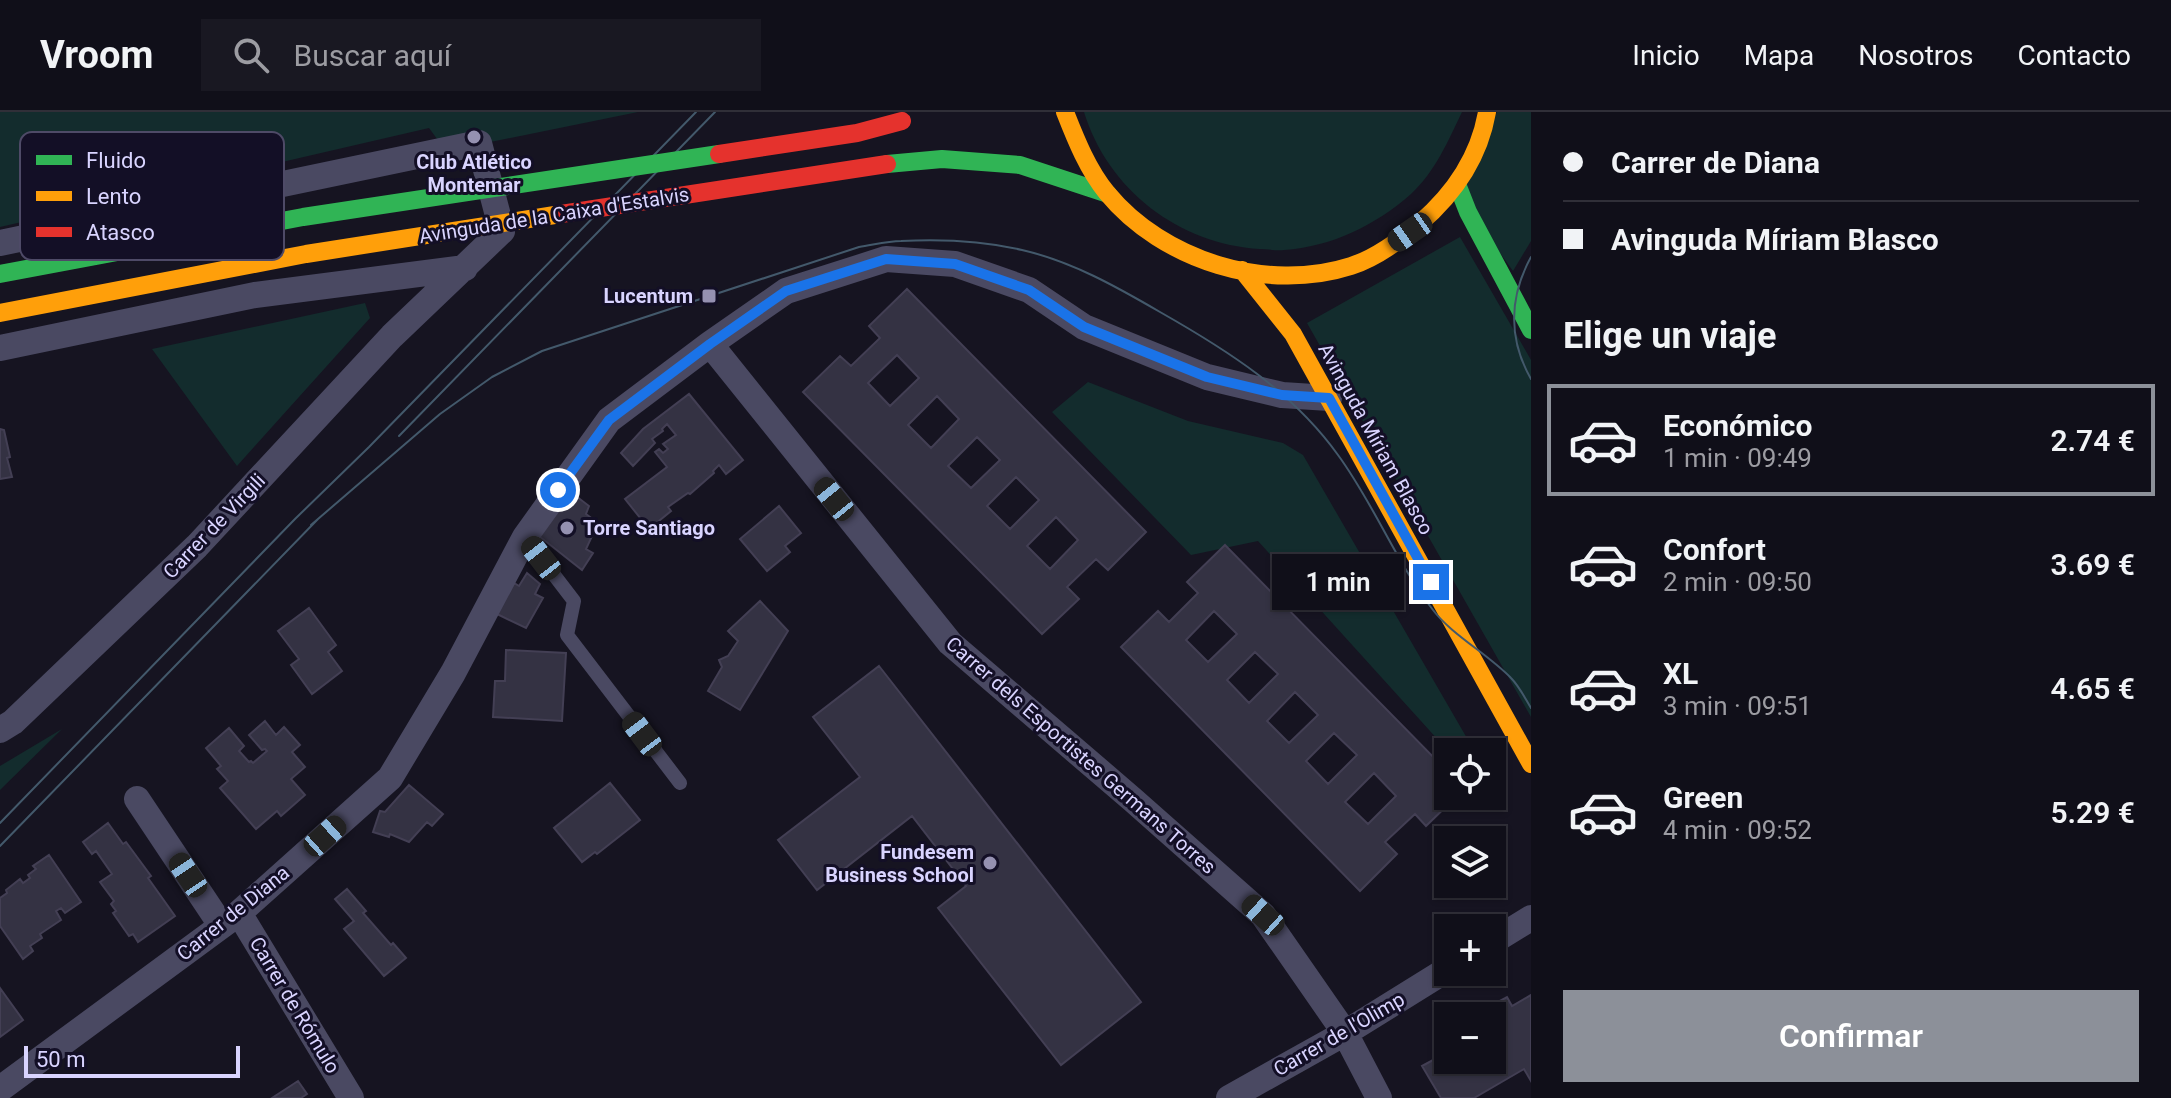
<!DOCTYPE html>
<html lang="es">
<meta charset="utf-8">
<style>
body{margin:0;font-family:Roboto,sans-serif;background:#191822;color:#f1f3f6;height:100vh;display:flex;flex-direction:column;font-size:30px;white-space:nowrap}
*{box-sizing:border-box;margin:0}
p{font-size:26px;color:#9c9ca2}
.icon{flex:none;width:44px;height:44px;fill:none;stroke:currentColor;stroke-width:2;stroke-linecap:round;stroke-linejoin:round}
.map{position:relative;flex:1;overflow:hidden}
.panel{display:flex;flex-direction:column;background:#100f19;width:640px}
.panel>*{flex:none}
.banner{display:grid;align-content:center;height:176px;padding:0 32px;background:#100f19}
.buttons{position:absolute;left:1434px;top:626px;display:grid;gap:16px}
.buttons a{display:grid;place-items:center;width:72px;height:72px;border-radius:0px;background:#100f19;box-shadow:0 2px 6px #0004,0 0 0 2px #302f38;font-size:40px}
.scale{position:absolute;left:24px;bottom:20px;width:216px;box-sizing:border-box;padding-left:8px;border:4px solid #d9d4ff;border-top:0;font-size:22px;line-height:28px;white-space:nowrap;color:#d9d4ff;-webkit-text-stroke:6px #130f26;paint-order:stroke}
.end{position:absolute;width:36px;height:36px;margin:-18px;border:10px solid #1a73e8;background:#fff;box-shadow:0 0 0 4px #fff}
.from{border-radius:50%}
.bubble{position:absolute;height:56px;border-radius:0px;background:#100f19;box-shadow:0 2px 6px #0004,0 0 0 2px #302f38;font-size:26px;font-weight:600;line-height:56px;text-align:center}
.car{position:absolute;width:24px;height:48px;margin:-24px -12px;border-radius:10px;box-shadow:0 0 6px 2px #0007;background:linear-gradient(#222 24%,#8ab4d8 0 40%,#222 0 76%,#8ab4d8 0 86%,#222 0)}
.banner b{display:flex;align-items:center;gap:28px;height:76px;font-size:30px}
.banner b+b{border-top:2px solid #302f38}
.banner i{width:20px;height:20px;background:#f1f3f6}
ul{padding:0;list-style:none}
li{display:flex;align-items:center;gap:24px;height:112px;margin:0 16px 12px;padding:0 16px;border:4px solid transparent;border-radius:0px}
li div{flex:1}
li b{display:block;font-size:30px}
li em{font-style:normal;font-weight:600}
li.current{border-color:#8c9099}
li>.icon{width:72px;height:72px;stroke-width:1.5}
h2{padding:0 32px;font-size:36px;line-height:96px}
.button{display:flex;gap:16px;margin-top:auto;padding:16px 32px}
.button a{flex:1;height:92px;border-radius:0px;background:#8c9099;color:#fff;font-size:32px;font-weight:600;line-height:92px;text-align:center}
header{display:flex;align-items:center;gap:48px;box-sizing:border-box;height:112px;padding:0 40px;background:#100f19;border-bottom:2px solid #302f38}
header strong{font-size:38px}
nav{display:flex;gap:44px;margin-inline-start:auto;font-size:28px}
.search{width:560px;height:72px;background:#191822;display:flex;align-items:center;gap:20px;box-sizing:border-box;padding:0 28px;border-radius:0px;color:#9c9ca2;font-size:30px}
main{display:flex;flex:1;min-height:0}
.map>svg:first-child{display:block}
</style>
<header>
<strong>Vroom</strong>
<div class="search"><svg class="icon" aria-label="search" viewBox="0 0 24 24"><circle cx="10" cy="10" r="6"/><path d="M15 15l6 6"/></svg>Buscar aquí</div>
<nav><a>Inicio</a><a>Mapa</a><a>Nosotros</a><a>Contacto</a></nav>
</header>
<main>
<div class="map">
<svg width="1531" height="986" viewBox="0 0 1531 986">
<rect width="100%" height="100%" fill="#161421"/>
<path fill="#132c2d" d="M0,0H638L446,39L429,16L0,115Z
M1084,0H1462C1448,29 1435,60 1411,82C1376,113 1331,135 1284,138C1277,139 1268,137 1260,137C1179,132 1108,78 1084,0Z
M1497,0H1531V129L1513,159L1460,86Z
M1460,125L1531,248V605L1307,211Z
M365,191L370,206L237,354L152,237Z
M1088,270L1188,309L1283,331L1303,343L1475,640H1449L1258,429L1191,443L1052,300Z
M62,617L0,678V654Z"/>
<path fill="#343243" stroke="#433f54" stroke-width="2" fill-rule="evenodd" d="M907,177L1146,420L1108,458L1096,447L1067,475L1079,487L1042,522L803,280L840,244L851,254L880,226L869,214ZM897,243L919,266L890,294L868,271ZM937,284L959,307L931,336L908,313ZM977,325L1000,348L971,376L948,354ZM1016,365L1039,388L1010,417L987,394ZM1056,405L1078,428L1050,457L1027,434Z
M689,282L743,348L726,362L719,353L713,359L714,361L690,382L688,381L668,395L671,399L649,417L625,387L667,355L655,340L659,337L663,341L668,337L663,332L676,323L667,312L662,317L663,319L652,327L655,331L633,354L621,341L643,317Z
M0,317L4,318L10,345L7,346L12,365L0,367Z
M572,381L589,394L586,402L598,411L586,437L593,441L582,458L535,421Z
M779,394L801,421L785,434L790,440L767,459L740,427Z
M1225,433L1448,660V684H1457L1426,714L1415,702L1385,730L1397,742L1360,779L1121,535L1158,499L1169,510L1198,481L1187,470ZM1214,499L1237,522L1208,550L1186,528ZM1255,540L1278,562L1249,591L1227,568ZM1295,580L1318,603L1289,631L1267,609ZM1334,621L1357,643L1328,672L1306,649ZM1374,661L1396,684L1368,712L1345,690Z
M527,461L540,472L535,482L543,486L526,516L497,502L514,471L519,474Z
M760,489L788,519L740,598L708,579L722,555L719,548L728,544L738,529L728,519Z
M309,496L336,533L328,540L342,559L312,582L291,553L299,547L278,519Z
M506,538L566,541L562,609L493,605L495,569H505Z
M879,554L1141,890L1061,953L938,796L966,774L912,704L817,778L778,728L860,665L813,605Z
M265,609L276,623L284,615L300,633L292,640L305,655L291,667L305,683L281,704L277,699L256,717L220,676L228,669L217,657L221,654L206,636L229,616L244,634L239,639L249,650L251,649L253,651L267,639L265,637L262,638L249,623Z
M610,671L640,708L597,742L595,740L582,750L554,716Z
M409,673L443,702L432,714L427,710L409,730L390,722L389,725L373,720L380,699L385,700Z
M108,711L123,732L126,730L151,764L148,766L175,804L138,830L133,822L129,824L113,801L116,799L111,792L114,789L100,770L112,762L96,739L92,742L83,730Z
M49,743L81,790L65,801L61,796L56,799L61,808L40,822L42,826L30,834L33,839L23,847L0,814V786L7,781L6,778L20,767L23,771L30,766L28,763L36,757L33,754Z
M347,777L366,799L363,801L391,833L393,831L406,846L384,864L344,817L354,809L335,787Z
M0,876L23,908L0,925Z
M1531,883V969L1524,957L1474,986H1441L1422,954L1448,940V948H1492V915L1498,911L1494,904L1501,900L1496,891L1507,885L1512,894Z
M298,969L307,982L301,986H272Z"/>
<g fill="none" stroke-linecap="round" stroke-linejoin="round">
<path stroke="#4a4962" stroke-width="14" d="M525,425L574,489L567,523L680,671"/>
<path stroke="#4a4962" stroke-width="26" d="M0,131L479,31L502,119L392,224L197,434L13,610L0,618
M710,232L950,531L1133,688L1263,803L1345,921L1379,986
M0,236L255,183L465,156
M137,687L221,813
M239,801L351,986
M1492,830L1531,806
M0,977L239,801L390,666L453,561L525,425L609,308L710,232L786,179L886,147L955,152L1029,178L1084,215L1207,265L1282,283L1329,286
M1229,986L1345,921L1448,857"/>
<path stroke="#30b455" stroke-width="18" d="M887,52L942,47L1020,53L1108,82
M1457,72L1468,100L1531,218"/>
<path stroke="#ff9f0a" stroke-width="18" d="M1065,0C1076,28 1088,58 1107,81C1163,149 1267,181 1351,154C1376,146 1399,129 1419,112C1454,82 1479,46 1487,0
M1242,158L1293,222L1531,652"/>
<path stroke="#43596b" stroke-width="2" d="M1531,145C1509,185 1508,227 1531,267
M399,324L715,0
M311,413L440,302L492,265L542,239L859,135C873,133 887,129 901,129C940,127 984,129 1022,138C1071,149 1117,175 1160,200C1227,238 1292,279 1338,343C1374,392 1396,450 1433,498C1451,522 1489,543 1511,566C1519,574 1525,586 1531,596
M0,711L295,407L369,335L696,0
M0,734L318,407"/>
<path stroke="#30b455" stroke-width="18" d="M0,162L303,105L719,42"/>
<path stroke="#ff9f0a" stroke-width="18" d="M0,201L306,142L561,102"/>
<path stroke="#e5322d" stroke-width="18" d="M719,42L857,21L902,9
M561,102L887,52"/>
</g>
<g fill="none" stroke-linecap="round" stroke-linejoin="round">
<path stroke="#1a73e8" stroke-width="10" d="M558,378L609,308L710,232L786,179L886,147L955,152L1029,178L1084,215L1207,265L1282,283L1329,286L1431,470"/>
</g>
<g fill="#9591b1" stroke="#130f26" stroke-width="3">
<circle cx="474" cy="25" r="8"/>
<rect x="701" y="176" width="16" height="16" rx="4"/>
<circle cx="567" cy="416" r="8"/>
<circle cx="990" cy="751" r="8"/>
</g>
<g text-anchor="middle" stroke-width="6" stroke-linejoin="round" paint-order="stroke">
<g font-size="20" font-weight="bold" fill="#d9d4ff" stroke="#130f26" text-anchor="end">
<text x="474" y="57" text-anchor="middle">Club Atlético<tspan x="474" dy="23">Montemar</tspan></text>
<text x="693" y="191">Lucentum</text>
<text x="583" y="423" text-anchor="start">Torre Santiago</text>
<text x="974" y="747">Fundesem<tspan x="974" dy="23">Business School</tspan></text>
</g>
<g font-size="20" fill="#d9d4ff" stroke="#130f26">
<text transform="translate(554 103) rotate(-9)" y="7">Avinguda de la Caixa d'Estalvis</text>
<text transform="translate(1376 327) rotate(61)" y="7">Avinguda Míriam Blasco</text>
<text transform="translate(214 414) rotate(-46)" y="7">Carrer de Virgili</text>
<text transform="translate(1081 643) rotate(41)" y="7">Carrer dels Esportistes Germans Torres</text>
<text transform="translate(233 801) rotate(-39)" y="7">Carrer de Diana</text>
<text transform="translate(295 893) rotate(59)" y="7">Carrer de Rómulo</text>
<text transform="translate(1339 922) rotate(-30)" y="7">Carrer de l'Olimp</text>
</g>
</g>
<rect x="20" y="20" width="264" height="128" rx="12" fill="#130f26" stroke="#4e4a67" stroke-width="2"/>
<rect x="36" y="43" width="36" height="10" fill="#30b455"/>
<rect x="36" y="79" width="36" height="10" fill="#ff9f0a"/>
<rect x="36" y="115" width="36" height="10" fill="#e5322d"/>
<g font-size="22" fill="#d9d4ff">
<text x="86" y="56">Fluido</text>
<text x="86" y="92">Lento</text>
<text x="86" y="128">Atasco</text>
</g>
</svg>
<div class="buttons">
<a><svg class="icon" aria-label="locate" viewBox="0 0 24 24"><circle cx="12" cy="12" r="6"/><path d="M12 2v4M12 18v4M2 12h4M18 12h4"/></svg></a>
<a><svg class="icon" aria-label="layers" viewBox="0 0 24 24"><path d="M12 4l9 5-9 5-9-5zM3 14l9 5 9-5"/></svg></a>
<a>+</a>
<a>−</a>
</div>
<div class="scale">50 m</div>
<i class="end from" style="left:558px;top:378px"></i>
<i class="end" style="left:1431px;top:470px"></i>
<div class="bubble" style="left:1272px;top:442px;width:132px">1 min</div>
<i class="car" style="left:1410px;top:120px;rotate:235deg"></i>
<i class="car" style="left:834px;top:387px;rotate:321deg"></i>
<i class="car" style="left:541px;top:446px;rotate:322deg"></i>
<i class="car" style="left:642px;top:622px;rotate:323deg"></i>
<i class="car" style="left:325px;top:724px;rotate:48deg"></i>
<i class="car" style="left:188px;top:763px;rotate:326deg"></i>
<i class="car" style="left:1263px;top:803px;rotate:312deg"></i>
</div>
<section class="panel">
<div class="banner">
<b><i class="from"></i>Carrer de Diana</b>
<b><i></i>Avinguda Míriam Blasco</b>
</div>
<h2>Elige un viaje</h2>
<ul>
<li class="current"><svg class="icon" aria-label="car" viewBox="0 0 24 24"><path d="M5 17H2v-5l4-1 3-4h7l3 4 3 1v5h-3M9 17h6M6 11h13"/><circle cx="7" cy="17" r="2"/><circle cx="17" cy="17" r="2"/></svg><div><b>Económico</b><p>1 min · 09:49</p></div><em>2.74 €</em></li>
<li><svg class="icon" aria-label="car" viewBox="0 0 24 24"><path d="M5 17H2v-5l4-1 3-4h7l3 4 3 1v5h-3M9 17h6M6 11h13"/><circle cx="7" cy="17" r="2"/><circle cx="17" cy="17" r="2"/></svg><div><b>Confort</b><p>2 min · 09:50</p></div><em>3.69 €</em></li>
<li><svg class="icon" aria-label="car" viewBox="0 0 24 24"><path d="M5 17H2v-5l4-1 3-4h7l3 4 3 1v5h-3M9 17h6M6 11h13"/><circle cx="7" cy="17" r="2"/><circle cx="17" cy="17" r="2"/></svg><div><b>XL</b><p>3 min · 09:51</p></div><em>4.65 €</em></li>
<li><svg class="icon" aria-label="car" viewBox="0 0 24 24"><path d="M5 17H2v-5l4-1 3-4h7l3 4 3 1v5h-3M9 17h6M6 11h13"/><circle cx="7" cy="17" r="2"/><circle cx="17" cy="17" r="2"/></svg><div><b>Green</b><p>4 min · 09:52</p></div><em>5.29 €</em></li>
</ul>
<div class="button"><a>Confirmar</a></div>
</section>
</main>
